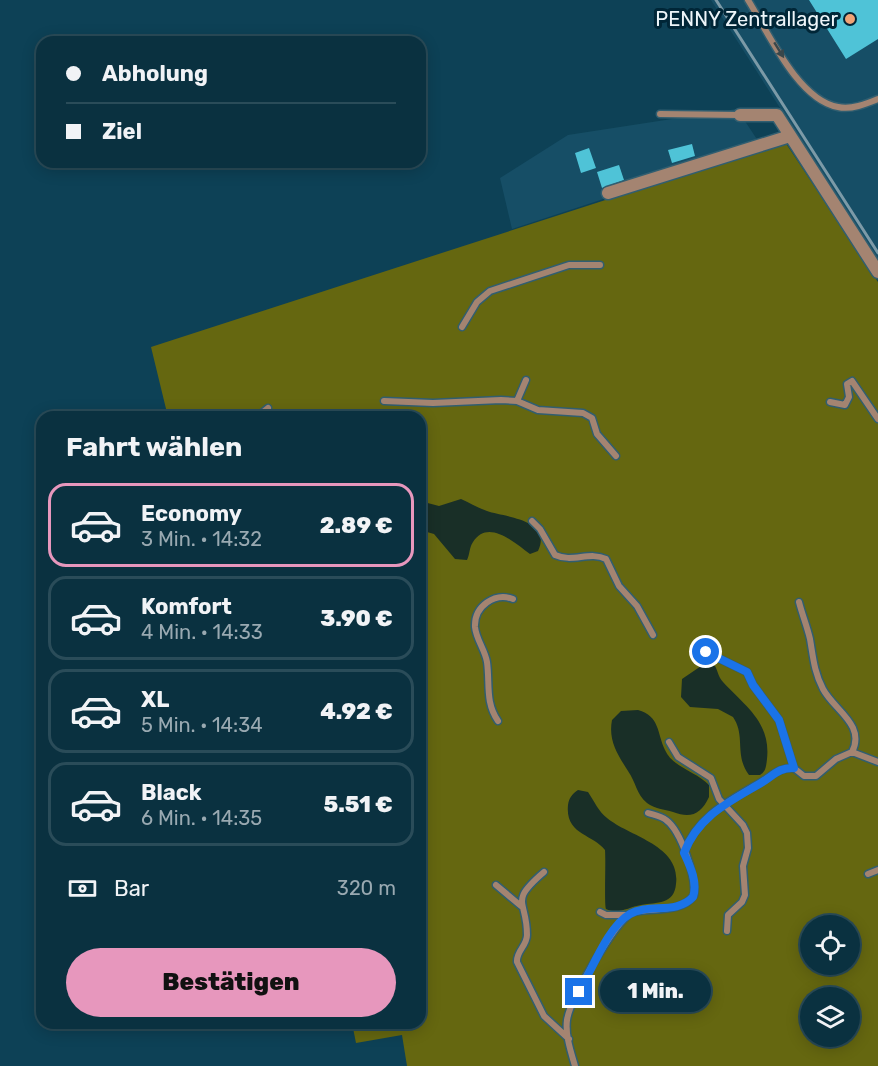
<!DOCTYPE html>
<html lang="de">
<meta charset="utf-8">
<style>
body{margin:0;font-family:Rubik,sans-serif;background:#133947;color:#f1f3f6;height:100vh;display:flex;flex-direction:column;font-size:22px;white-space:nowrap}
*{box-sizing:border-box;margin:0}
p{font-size:20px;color:#99a9b1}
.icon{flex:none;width:33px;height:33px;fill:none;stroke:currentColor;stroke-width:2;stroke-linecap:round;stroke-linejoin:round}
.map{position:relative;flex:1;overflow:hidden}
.details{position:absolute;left:36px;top:411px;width:390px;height:618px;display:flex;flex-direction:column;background:#0a3140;border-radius:18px;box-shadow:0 3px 15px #0003,0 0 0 2px #2a4c59}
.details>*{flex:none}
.top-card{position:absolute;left:36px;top:36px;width:390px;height:132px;border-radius:18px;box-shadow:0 3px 15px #0003,0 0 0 2px #2a4c59;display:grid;align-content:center;height:132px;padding:0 30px;background:#0a3140}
.fabs{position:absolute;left:800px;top:915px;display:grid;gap:12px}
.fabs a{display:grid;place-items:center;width:60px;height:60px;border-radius:50%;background:#0a3140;box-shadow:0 3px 15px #0003,0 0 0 2px #2a4c59;font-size:30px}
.end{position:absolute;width:27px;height:27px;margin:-14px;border:8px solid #1a73e8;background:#fff;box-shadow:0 0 0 3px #fff}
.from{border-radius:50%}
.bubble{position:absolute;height:42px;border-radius:21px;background:#0a3140;box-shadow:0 3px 15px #0003,0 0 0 2px #2a4c59;font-size:20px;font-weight:800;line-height:42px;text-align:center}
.top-card b{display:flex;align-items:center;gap:21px;height:57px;font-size:22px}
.top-card b+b{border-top:2px solid #2a4c59}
.top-card i{width:15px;height:15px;background:#f1f3f6}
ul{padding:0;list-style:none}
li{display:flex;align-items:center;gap:18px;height:84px;margin:0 12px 9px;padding:0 18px;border:3px solid #2a4c59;border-radius:18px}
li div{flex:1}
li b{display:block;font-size:22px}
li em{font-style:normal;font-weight:800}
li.active{border-color:#e797bd}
li>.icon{width:54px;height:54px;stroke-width:1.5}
h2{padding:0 30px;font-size:27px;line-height:72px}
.pay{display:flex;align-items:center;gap:15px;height:66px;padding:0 30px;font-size:22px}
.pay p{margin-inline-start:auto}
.cta{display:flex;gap:12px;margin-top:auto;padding:12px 30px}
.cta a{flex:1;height:69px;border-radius:36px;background:#e797bd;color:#111;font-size:24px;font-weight:800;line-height:69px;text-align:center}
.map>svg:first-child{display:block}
</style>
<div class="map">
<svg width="878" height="1066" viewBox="0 0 878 1066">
<rect width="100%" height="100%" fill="#0d4156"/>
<path fill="#164e66" d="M711,0H878V262L800,139Z
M737,109L762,147L512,229L500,178L568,135Z"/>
<path fill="#656710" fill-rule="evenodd" d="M785,142L878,282V1066H407L402,1035L356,1043L352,1023H420V417H168L151,347ZM810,926H849V964H810ZM810,998H849V1036H810Z"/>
<path fill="#192f27" d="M461,499C470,503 478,508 487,511C504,517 553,519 538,551L530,554C515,543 488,518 473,542C469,548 470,554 467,560L455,559L434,534L420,530V501L439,506Z
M707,662L715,666C718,671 718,677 723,682C745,706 771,722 767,759C766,767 766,771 760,775H749C734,755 746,736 733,717L718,709L690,707L681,697L682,679Z
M638,710C660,716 657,733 665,750C672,767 697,772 709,785V797C701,814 691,819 673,812C664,809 655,809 647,803C636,794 636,782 628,771C618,755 608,741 612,720L621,711Z
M578,790L588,792C594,801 599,812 607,818C630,837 681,845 676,884C674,905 657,902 641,905C629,907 618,915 606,909C604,904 606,862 605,850C593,834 565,835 568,805C569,798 572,794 578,790Z"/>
<path fill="#4fc3d7" d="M809,0H878V39L846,59Z
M692,144L695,156L672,163L668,150Z
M589,148L596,168L581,173L575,153Z
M619,165L624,180L602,188L597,172Z"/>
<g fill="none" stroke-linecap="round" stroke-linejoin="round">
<g stroke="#315e70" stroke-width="9">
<path id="lane" d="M748,0C768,32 798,100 838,107C851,110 866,104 878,99
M660,114L740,115
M462,327L477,302L490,291L569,265H600
M384,401L433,403L501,400L517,401L538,410L583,413L592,418L597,434L616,456
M517,401L526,380
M830,402L845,405L849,397L847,384L852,381L878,419
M257,417L268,408
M532,521L540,529L555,555C572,563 590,551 606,559L619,586L637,606L653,635
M706,652L747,672L753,685L779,720L794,768L804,776H816L836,759L852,752C866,725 834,710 823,689C814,672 813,656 810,639C807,626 802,614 799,602
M498,721C485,702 490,684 487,662C485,650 476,639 475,627C474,606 495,592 513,599
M669,742L678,757L711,778L719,799L743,825L747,833L748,848L743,866L745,895L742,902L728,915L727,931
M852,752L878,762
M684,852C698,816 729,801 760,783C772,776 779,767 794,768
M544,872C508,903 527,899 527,935C527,946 516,951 517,962L544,1016L569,1039
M868,874L878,870
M496,885L521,906
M600,912L606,915H628
M575,1066C571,1052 565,1035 567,1020C570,999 614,924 631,913C649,907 682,914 694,895C696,876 681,831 666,820C661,816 654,815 648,813"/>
</g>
<g stroke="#315e70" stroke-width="15">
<path id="street" d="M740,115H777L878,272
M608,193L790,136"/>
</g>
<use href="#lane" stroke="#a48471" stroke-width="6"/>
<use href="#street" stroke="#a48471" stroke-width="12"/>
<path stroke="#7c9aa7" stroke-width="3" d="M716,0L878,253"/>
</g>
<defs><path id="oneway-solid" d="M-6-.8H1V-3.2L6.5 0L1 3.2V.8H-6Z" transform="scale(1.5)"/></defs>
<use fill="#39474b" href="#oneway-solid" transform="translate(779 50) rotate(58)"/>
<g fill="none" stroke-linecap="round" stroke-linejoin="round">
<path stroke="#1a73e8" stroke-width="8" d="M579,992C592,970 608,926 630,914C649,903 676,915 693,897C698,882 690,866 684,853C698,816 729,802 761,783C773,776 779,767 794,768L779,720L753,685L747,672L706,652"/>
</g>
<circle fill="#efa376" stroke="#002637" stroke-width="2" cx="850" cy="19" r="6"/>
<g text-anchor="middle" stroke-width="6" stroke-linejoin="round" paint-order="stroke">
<g font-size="20" fill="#edf5f9" stroke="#002637" text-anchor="end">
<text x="838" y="26">PENNY Zentrallager</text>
</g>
</g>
</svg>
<div class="fabs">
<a><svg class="icon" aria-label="locate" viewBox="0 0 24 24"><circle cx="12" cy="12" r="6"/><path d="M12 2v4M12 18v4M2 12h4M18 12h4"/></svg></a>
<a><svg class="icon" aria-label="layers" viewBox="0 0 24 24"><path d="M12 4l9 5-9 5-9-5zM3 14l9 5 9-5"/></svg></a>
</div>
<i class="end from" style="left:706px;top:652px"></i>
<i class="end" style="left:579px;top:992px"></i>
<div class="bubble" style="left:600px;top:970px;width:111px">1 Min.</div>
<div class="top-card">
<b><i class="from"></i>Abholung</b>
<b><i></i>Ziel</b>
</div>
<section class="details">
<h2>Fahrt wählen</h2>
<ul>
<li class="active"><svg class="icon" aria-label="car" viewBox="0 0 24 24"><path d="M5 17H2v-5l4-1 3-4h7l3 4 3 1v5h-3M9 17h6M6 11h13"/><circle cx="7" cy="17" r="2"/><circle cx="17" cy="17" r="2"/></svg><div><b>Economy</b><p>3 Min. · 14:32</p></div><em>2.89 €</em></li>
<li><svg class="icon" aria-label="car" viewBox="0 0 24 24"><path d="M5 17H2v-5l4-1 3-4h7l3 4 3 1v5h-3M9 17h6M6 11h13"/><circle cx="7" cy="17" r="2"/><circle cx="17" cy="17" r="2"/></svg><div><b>Komfort</b><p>4 Min. · 14:33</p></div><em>3.90 €</em></li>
<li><svg class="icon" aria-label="car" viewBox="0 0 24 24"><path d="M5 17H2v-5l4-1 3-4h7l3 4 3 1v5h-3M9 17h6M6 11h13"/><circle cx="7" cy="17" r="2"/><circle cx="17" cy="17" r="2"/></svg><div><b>XL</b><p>5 Min. · 14:34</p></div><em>4.92 €</em></li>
<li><svg class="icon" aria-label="car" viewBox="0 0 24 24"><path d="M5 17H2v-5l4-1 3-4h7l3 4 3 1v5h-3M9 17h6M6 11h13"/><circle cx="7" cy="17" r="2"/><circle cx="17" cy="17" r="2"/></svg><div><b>Black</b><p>6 Min. · 14:35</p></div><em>5.51 €</em></li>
</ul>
<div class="pay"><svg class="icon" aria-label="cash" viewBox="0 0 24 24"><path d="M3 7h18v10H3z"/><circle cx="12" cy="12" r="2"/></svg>Bar<p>320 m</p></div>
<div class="cta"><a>Bestätigen</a></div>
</section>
</div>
